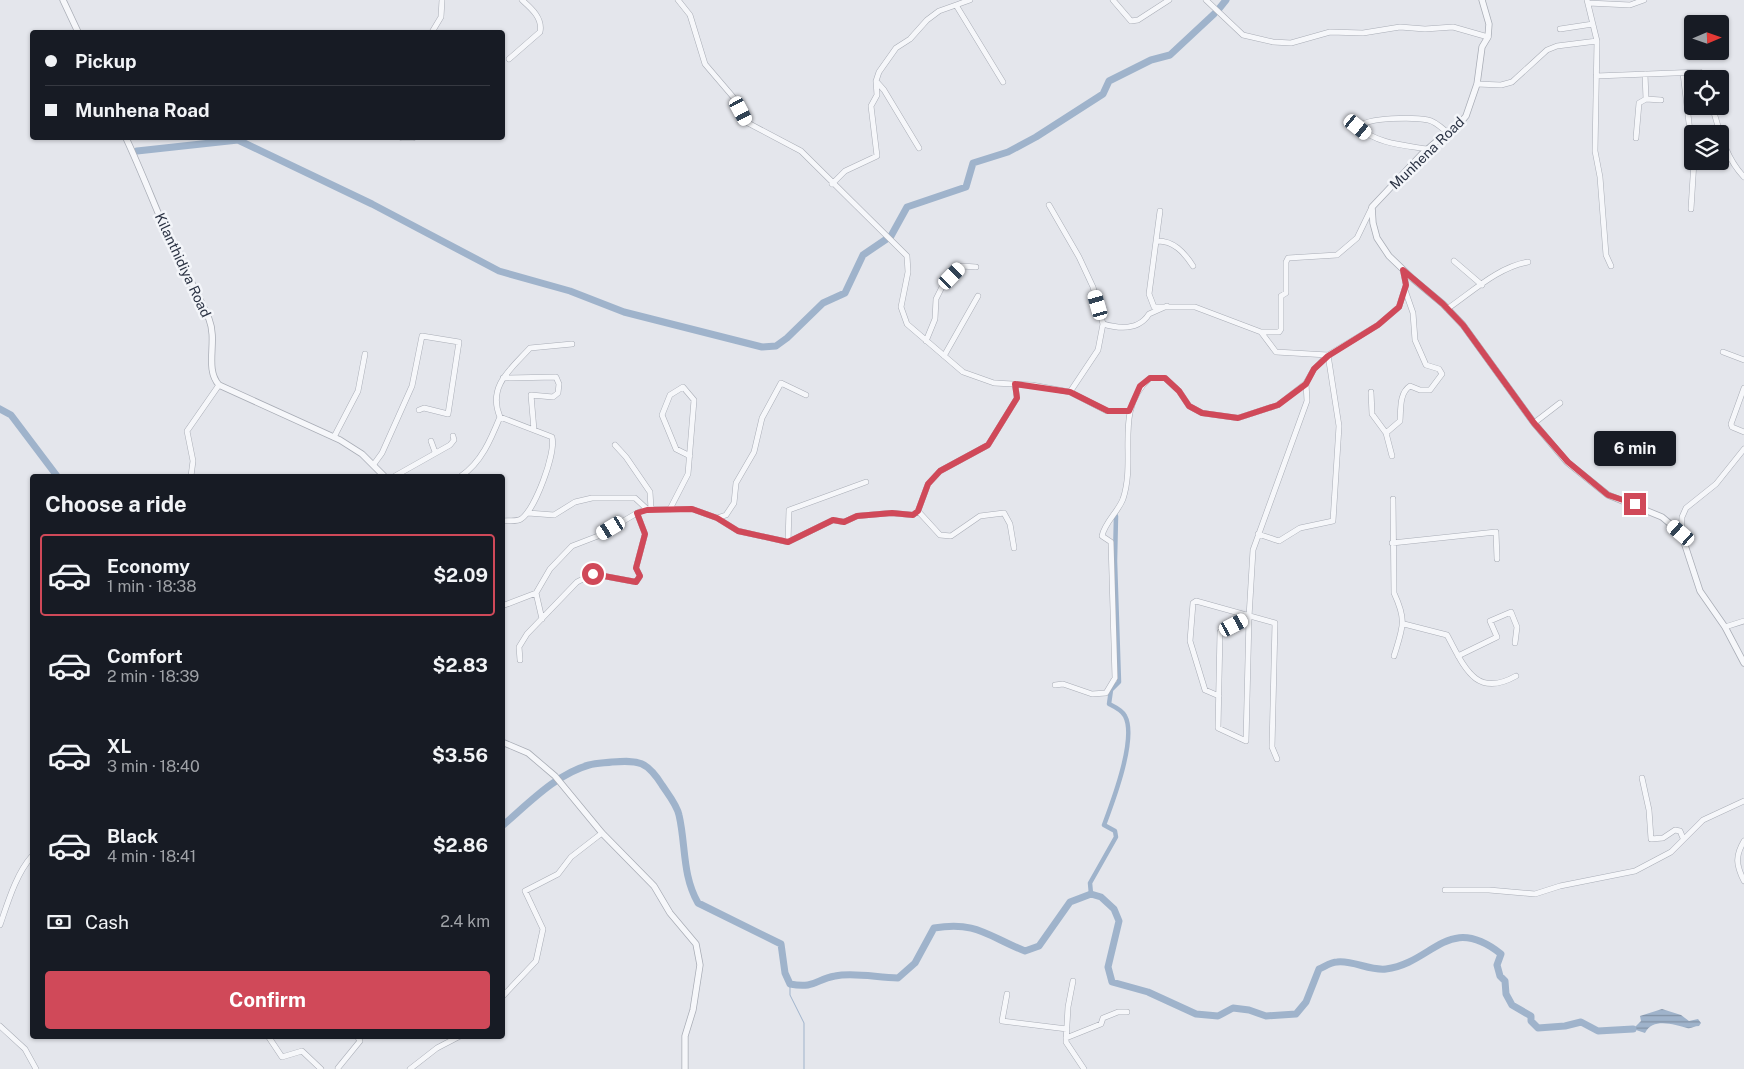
<!DOCTYPE html>
<meta charset="utf-8">
<style>
body{margin:0;font-family:"Public Sans",sans-serif;background:#242831;color:#f1f3f6;height:100vh;display:flex;flex-direction:column;font-size:19px;white-space:nowrap}
*{box-sizing:border-box;margin:0}
p{font-size:16px;color:#9ea1a6}
.icon{flex:none;width:28px;height:28px;fill:none;stroke:currentColor;stroke-width:2;stroke-linecap:round;stroke-linejoin:round}
.map{position:relative;flex:1;overflow:hidden}
.drawer{position:absolute;left:30px;top:474px;width:475px;height:565px;display:flex;flex-direction:column;background:#171b24;border-radius:5px;box-shadow:0 1px 4px #0004}
.drawer>*{flex:none}
.banner{position:absolute;left:30px;top:30px;width:475px;height:110px;border-radius:5px;box-shadow:0 1px 4px #0004;display:grid;align-content:center;height:110px;padding:0 15px;background:#171b24}
.needle{width:32px;rotate:88deg}
.buttons{position:absolute;left:1684px;top:15px;display:grid;gap:10px}
.buttons a{display:grid;place-items:center;width:45px;height:45px;border-radius:5px;background:#171b24;box-shadow:0 1px 4px #0004;font-size:25px}
.end{position:absolute;width:22px;height:22px;margin:-11px;border:6px solid #d04959;background:#fff;box-shadow:0 0 0 2px #fff}
.from{border-radius:50%}
.bubble{position:absolute;height:35px;border-radius:5px;background:#171b24;box-shadow:0 1px 4px #0004;font-size:16px;font-weight:700;line-height:35px;text-align:center}
.car{position:absolute;width:15px;height:30px;margin:-15px -8px;border-radius:6px;box-shadow:0 0 4px 1px #0007;background:linear-gradient(#fff 24%,#345 0 40%,#fff 0 76%,#345 0 86%,#fff 0)}
.banner b{display:flex;align-items:center;gap:18px;height:48px;font-size:19px}
.banner b+b{border-top:1px solid #363941}
.banner i{width:12px;height:12px;background:#f1f3f6}
ul{padding:0;list-style:none}
li{display:flex;align-items:center;gap:15px;height:82px;margin:0 10px 8px;padding:0 5px;border:2px solid transparent;border-radius:5px}
li div{flex:1}
li b{display:block;font-size:19px}
li em{font-style:normal;font-weight:700}
li.selected{border-color:#d04959}
li>.icon{width:45px;height:45px;stroke-width:1.5}
h2{padding:0 15px;font-size:22px;line-height:60px}
.pay{display:flex;align-items:center;gap:12px;height:55px;padding:0 15px;font-size:19px}
.pay p{margin-inline-start:auto}
.primary-button{display:flex;gap:10px;margin-top:auto;padding:10px 15px}
.primary-button a{flex:1;height:58px;border-radius:5px;background:#d04959;color:#fff;font-size:20px;font-weight:700;line-height:58px;text-align:center}
.map>svg:first-child{display:block}
</style>
<div class="map">
<svg width="1744" height="1069" viewBox="0 0 1744 1069">
<defs>
<pattern id="water-rules" width="6" height="5" patternUnits="userSpaceOnUse" patternTransform="scale(1.25)"><rect width="6" height="5" fill="#9fb3cb"/><path d="M0 2.5h6" fill="none" stroke="#8292a6"/></pattern>
</defs>
<rect width="100%" height="100%" fill="#e4e6ec"/>
<path fill="url(#water-rules)" d="M1662,1009L1681,1015L1689,1021L1698,1019L1701,1023L1699,1026C1694,1026 1692,1029 1687,1028C1675,1025 1653,1017 1645,1033L1633,1029L1641,1021L1640,1016Z"/>
<g fill="none" stroke-linecap="round" stroke-linejoin="round">
<path stroke="#9fb3cb" stroke-width="1" d="M790,984V995L804,1023V1069"/>
<path stroke="#9fb3cb" stroke-width="4.5" d="M1091,894L1090,883L1116,837L1115,831L1104,825C1113,801 1137,738 1125,716C1122,710 1115,707 1109,704L1111,690L1119,682L1115,561L1116,516"/>
<path stroke="#9fb3cb" stroke-width="7" d="M1218,10L1226,0
M137,151L238,140L372,204L499,271L570,291L624,312L762,347L776,346L787,338L823,303L845,293L863,255L888,238
M891,236L907,207L966,187L973,163L1008,152L1036,137L1103,94L1109,81L1151,60L1170,55L1214,14
M0,409L11,415L57,476
M502,826C528,804 556,774 589,765C596,763 605,763 612,762C639,760 647,761 662,785C668,794 677,805 679,815C686,845 682,875 698,903L781,944L785,973L790,984C815,989 816,979 835,976C855,972 878,978 898,978L915,963L934,928C977,921 987,936 1025,951L1039,946L1070,902L1091,894L1101,897L1114,909L1119,921L1108,967L1112,982L1148,992L1196,1014L1218,1016L1233,1008L1249,1010L1266,1016L1296,1014L1306,1002L1319,969C1324,967 1331,962 1337,962C1353,960 1370,971 1386,969C1433,963 1448,912 1501,954L1497,965L1500,976L1505,981L1506,994L1512,1005L1531,1016V1021L1538,1028L1565,1026L1581,1022L1598,1031L1633,1029"/>
<g stroke="#a9adb6" stroke-width="6">
<path id="minor" d="M678,0L690,15L705,64L734,98L748,123L801,151L907,256L908,272L901,307L907,324L963,372L994,383L1032,385L1070,392L1107,411H1129
M970,0L956,5L1003,82
M1113,0L1131,21L1138,20L1169,0
M1206,0L1243,35L1273,42L1291,43L1330,32L1363,33L1400,27L1425,29L1453,27L1488,37
M1587,0L1597,41L1595,151L1600,177L1606,255L1611,266
M1588,3L1630,5L1644,0
M1560,29L1593,24
M432,32L441,17L442,0
M509,59L540,32C543,18 531,8 522,0
M1683,73L1692,148
M1645,74L1646,99L1661,100
M1596,76L1700,72L1704,75V79
M876,81L884,90L919,148
M1477,84L1501,85L1512,82L1547,50L1557,46L1597,41
M1712,106C1720,132 1725,157 1744,177
M402,138H413
M1636,138L1639,103L1646,99
M1427,149C1402,145 1378,144 1358,127C1368,117 1414,117 1428,120C1435,121 1443,129 1448,133
M832,184L845,171L877,156L871,106L877,95L876,81L879,72L896,48L910,39L927,20L939,11L956,5
M1049,205L1079,257L1093,287L1103,324L1098,350L1070,392
M1691,209L1694,161
M1160,211L1149,294L1154,307H1195L1261,332L1276,352L1328,355L1339,426L1333,521L1300,528L1279,541L1258,534
M1156,241C1173,240 1184,252 1193,266
M1454,261L1482,285
M1447,309C1472,292 1498,267 1528,262
M1103,324C1120,329 1139,330 1149,314L1167,306
M1261,332H1279L1281,329V296L1286,293V262L1288,258L1337,255L1357,238L1372,207
M926,341L935,319L936,299L943,285L962,266L976,267
M1723,352L1744,360
M944,356L978,296
M503,378L556,377L559,384L558,393L553,397L531,395L534,430
M1744,388L1731,424L1732,427L1744,432
M1371,392L1372,414L1386,433
M500,417C487,386 511,369 530,348L572,344
M1534,423L1560,403
M334,437L358,391L365,354
M431,441L435,452
M615,445L626,457L650,492L651,509
M1392,456L1386,433L1400,421C1401,410 1399,393 1410,386L1420,390H1430L1442,374L1439,369L1426,365L1415,340L1413,313L1405,290
M374,464L382,453L412,386L422,336L459,342L448,414L424,408L419,410
M191,476L193,461L187,431L219,385
M395,476L450,445L454,440L453,436
M461,476C481,463 491,439 500,417L552,437C556,453 535,510 521,519C517,522 508,520 502,521
M1393,499L1394,593C1407,621 1403,627 1394,656
M670,509L688,474L694,400L683,387L670,395L662,415L676,449L690,456
M918,511L940,535L951,536L980,516L1004,513L1010,524L1014,548
M528,513L554,515L575,502L592,498H635L647,509
M717,518L726,515L734,503L736,483L754,452L762,418L781,383L806,395
M1681,533L1682,517L1686,508L1716,484L1744,449
M788,542L789,510L866,482
M1392,543L1496,532L1497,559
M502,606L536,593
M1249,617L1220,632L1218,728L1246,741L1249,617L1253,550L1307,401L1306,383
M542,619L536,593L550,569L572,546L598,536L637,513
M1404,624L1447,635C1464,666 1475,699 1516,676
M1725,627L1744,621
M1458,656L1497,637L1490,621L1511,612L1517,627L1515,643
M520,660L519,647L527,634L577,582L593,574L636,582L640,576L636,568L645,534L637,513L647,509H692L717,518L738,531L788,542L833,520L844,522L857,516L891,513L913,515L918,511L928,484L940,471L988,445L1017,398L1015,384
M1055,685L1063,684L1092,694L1106,693L1115,678L1111,542L1102,536C1105,522 1118,512 1123,499C1137,457 1113,410 1150,378H1165L1179,391L1189,406L1202,413L1238,418L1278,405L1306,383L1314,369L1328,355L1378,325L1399,307L1406,285L1403,270
M1219,696L1205,690L1190,641L1193,603L1196,601L1275,623L1272,747L1277,759
M1642,778L1649,810L1651,839L1663,838L1675,830L1680,831L1683,838
M1744,841C1735,856 1736,865 1744,881
M1445,890H1489L1535,894L1560,886L1635,871L1671,852L1703,820L1744,801
M0,925C8,902 16,874 32,856
M1073,981L1068,1007L1066,1042L1084,1069
M1007,994L1002,1021L1067,1029
M502,997L536,961L543,929L525,891L558,874L571,857L602,833
M0,1026L25,1049L36,1069
M268,1036L282,1057L302,1051L321,1069
M1066,1038L1101,1024L1103,1018L1118,1012H1127
M338,1068L360,1041L357,1036
M410,1069L437,1048L460,1036"/>
</g>
<g stroke="#a9adb6" stroke-width="7">
<path id="tertiary" d="M63,0L78,32
M1482,0L1489,24L1488,37L1482,47L1477,84L1466,116L1455,129L1437,141L1422,154L1372,207L1373,223L1377,238L1389,256L1413,279L1443,304L1463,325L1534,423L1567,462L1608,495L1662,517L1681,533L1700,591L1725,627L1744,663
M126,138C140,168 152,199 165,229C179,259 196,289 209,319C218,342 204,368 219,385L340,440L362,454L384,476
M502,742L528,753L555,776L602,833L654,886L670,913L696,944L700,965L693,1010L685,1036V1069"/>
</g>
<use href="#minor" stroke="#f6f7fa" stroke-width="5"/>
<use href="#tertiary" stroke="#f6f7fa" stroke-width="5.5"/>
</g>
<g fill="none" stroke-linecap="round" stroke-linejoin="round">
<path stroke="#d04959" stroke-width="6" d="M593,574L636,582L640,576L636,568L645,534L637,513L647,510L692,509L717,518L738,531L788,542L833,520L844,522L857,516L892,513L913,515L918,511L928,484L940,471L988,445L1017,398L1015,384L1070,392L1108,411H1129L1140,386L1150,378H1165L1179,391L1189,406L1202,413L1238,418L1278,405L1306,384L1314,369L1328,356L1378,325L1399,307L1406,285L1403,270L1443,304L1463,325L1534,423L1568,462L1608,495L1635,504"/>
</g>
<g text-anchor="middle" stroke-width="5" stroke-linejoin="round" paint-order="stroke">
<g font-size="14" fill="#2b3344" stroke="#f3f5f9">
<text transform="translate(1427 153) rotate(-44)" y="5">Munhena Road</text>
<text transform="translate(183 265) rotate(65)" y="5">Kilanthidiya Road</text>
</g>
</g>
</svg>
<div class="buttons">
<a><svg class="needle" viewBox="-14 -14 28 28"><path d="M0-13l5 13h-10z" fill="#e53935"/><path d="M0 13l5-13h-10z" fill="#9ea1a6"/></svg></a>
<a><svg class="icon" aria-label="locate" viewBox="0 0 24 24"><circle cx="12" cy="12" r="6"/><path d="M12 2v4M12 18v4M2 12h4M18 12h4"/></svg></a>
<a><svg class="icon" aria-label="layers" viewBox="0 0 24 24"><path d="M12 4l9 5-9 5-9-5zM3 14l9 5 9-5"/></svg></a>
</div>
<i class="end from" style="left:593px;top:574px"></i>
<i class="end" style="left:1635px;top:504px"></i>
<div class="bubble" style="left:1594px;top:431px;width:82px">6 min</div>
<i class="car" style="left:741px;top:111px;rotate:152deg"></i>
<i class="car" style="left:1358px;top:127px;rotate:129deg"></i>
<i class="car" style="left:952px;top:276px;rotate:44deg"></i>
<i class="car" style="left:1098px;top:305px;rotate:344deg"></i>
<i class="car" style="left:611px;top:528px;rotate:239deg"></i>
<i class="car" style="left:1681px;top:533px;rotate:311deg"></i>
<i class="car" style="left:1234px;top:625px;rotate:62deg"></i>
<div class="banner">
<b><i class="from"></i>Pickup</b>
<b><i></i>Munhena Road</b>
</div>
<section class="drawer">
<h2>Choose a ride</h2>
<ul>
<li class="selected"><svg class="icon" aria-label="car" viewBox="0 0 24 24"><path d="M5 17H2v-5l4-1 3-4h7l3 4 3 1v5h-3M9 17h6M6 11h13"/><circle cx="7" cy="17" r="2"/><circle cx="17" cy="17" r="2"/></svg><div><b>Economy</b><p>1 min · 18:38</p></div><em>$2.09</em></li>
<li><svg class="icon" aria-label="car" viewBox="0 0 24 24"><path d="M5 17H2v-5l4-1 3-4h7l3 4 3 1v5h-3M9 17h6M6 11h13"/><circle cx="7" cy="17" r="2"/><circle cx="17" cy="17" r="2"/></svg><div><b>Comfort</b><p>2 min · 18:39</p></div><em>$2.83</em></li>
<li><svg class="icon" aria-label="car" viewBox="0 0 24 24"><path d="M5 17H2v-5l4-1 3-4h7l3 4 3 1v5h-3M9 17h6M6 11h13"/><circle cx="7" cy="17" r="2"/><circle cx="17" cy="17" r="2"/></svg><div><b>XL</b><p>3 min · 18:40</p></div><em>$3.56</em></li>
<li><svg class="icon" aria-label="car" viewBox="0 0 24 24"><path d="M5 17H2v-5l4-1 3-4h7l3 4 3 1v5h-3M9 17h6M6 11h13"/><circle cx="7" cy="17" r="2"/><circle cx="17" cy="17" r="2"/></svg><div><b>Black</b><p>4 min · 18:41</p></div><em>$2.86</em></li>
</ul>
<div class="pay"><svg class="icon" aria-label="cash" viewBox="0 0 24 24"><path d="M3 7h18v10H3z"/><circle cx="12" cy="12" r="2"/></svg>Cash<p>2.4 km</p></div>
<div class="primary-button"><a>Confirm</a></div>
</section>
</div>
